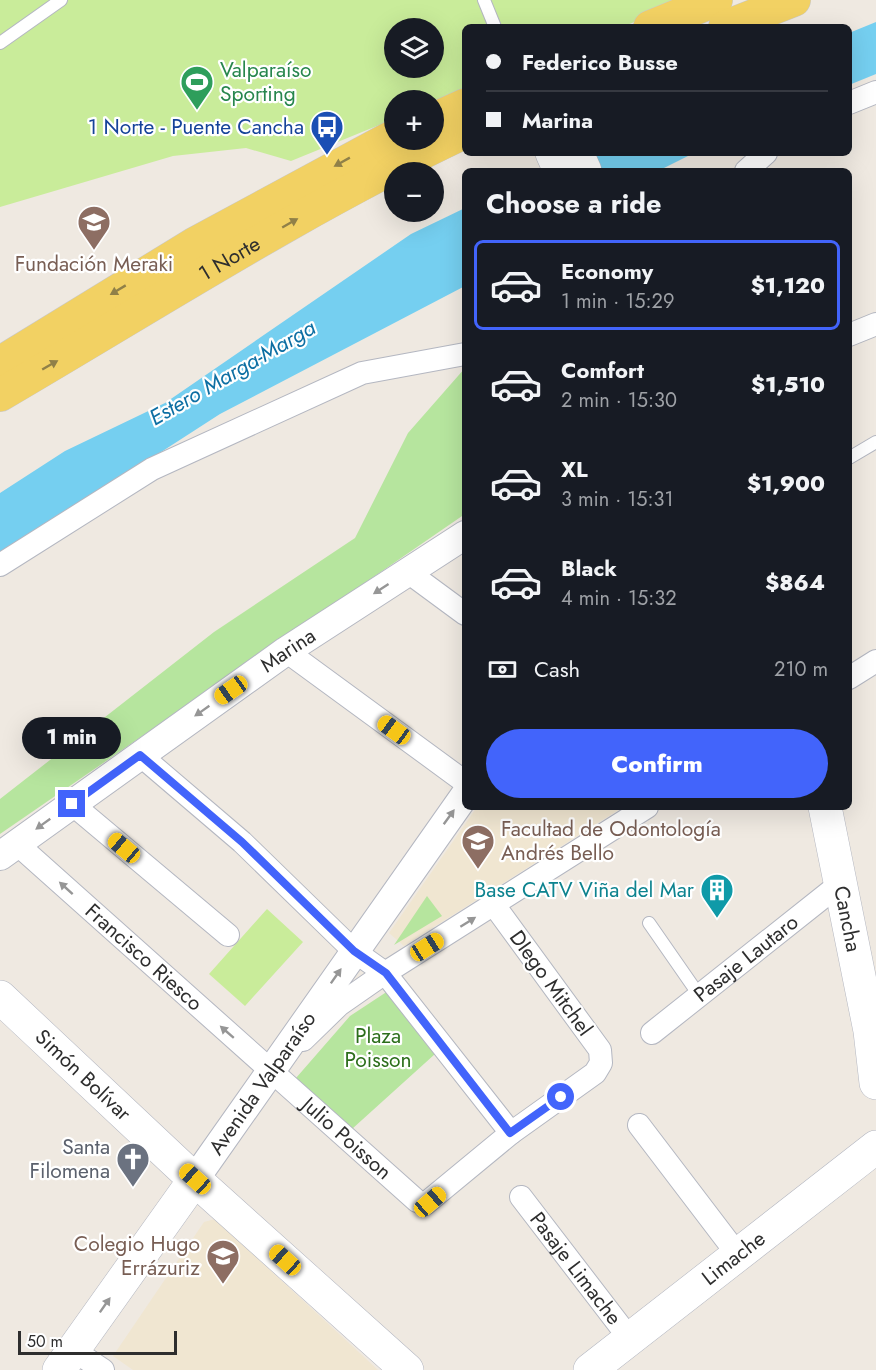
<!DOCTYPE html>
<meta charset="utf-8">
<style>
body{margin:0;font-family:Jost,sans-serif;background:#20242c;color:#f1f3f6;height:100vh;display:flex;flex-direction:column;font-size:22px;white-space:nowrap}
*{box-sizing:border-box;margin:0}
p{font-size:20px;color:#9ea1a6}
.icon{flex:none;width:33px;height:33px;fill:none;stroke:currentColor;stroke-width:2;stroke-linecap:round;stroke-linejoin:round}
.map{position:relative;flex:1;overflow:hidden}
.panel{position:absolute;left:462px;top:168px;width:390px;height:642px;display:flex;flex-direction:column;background:#171b24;border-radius:9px;box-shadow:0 6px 24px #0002}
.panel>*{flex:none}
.hud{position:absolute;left:462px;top:24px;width:390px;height:132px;border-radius:9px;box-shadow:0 6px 24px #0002;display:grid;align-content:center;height:132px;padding:0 24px;background:#171b24}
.buttons{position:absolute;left:384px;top:18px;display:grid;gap:12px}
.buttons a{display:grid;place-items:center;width:60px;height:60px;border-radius:50%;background:#171b24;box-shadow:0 6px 24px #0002;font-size:30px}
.scale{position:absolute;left:18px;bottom:15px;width:159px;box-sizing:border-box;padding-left:6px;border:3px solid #2e2e2e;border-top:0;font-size:16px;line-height:21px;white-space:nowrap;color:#2e2e2e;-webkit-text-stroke:4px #fff;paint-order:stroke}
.end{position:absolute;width:27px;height:27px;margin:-14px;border:8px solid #4264fb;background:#fff;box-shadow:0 0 0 3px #fff}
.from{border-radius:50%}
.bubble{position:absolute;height:42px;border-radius:21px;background:#171b24;box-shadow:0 6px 24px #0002;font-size:20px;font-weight:800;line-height:42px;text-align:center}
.car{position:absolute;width:18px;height:36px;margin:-18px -9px;border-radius:8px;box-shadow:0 0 4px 2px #0007;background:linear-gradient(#f5c518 24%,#345 0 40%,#f5c518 0 76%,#345 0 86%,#f5c518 0)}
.hud b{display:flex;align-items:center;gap:21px;height:57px;font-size:22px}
.hud b+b{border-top:2px solid #363941}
.hud i{width:15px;height:15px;background:#f1f3f6}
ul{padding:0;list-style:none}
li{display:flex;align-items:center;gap:18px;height:90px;margin:0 12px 9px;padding:0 12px;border:3px solid transparent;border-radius:9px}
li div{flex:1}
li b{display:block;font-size:22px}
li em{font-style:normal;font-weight:800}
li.active{border-color:#4264fb}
li>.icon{width:54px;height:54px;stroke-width:1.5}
h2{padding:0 24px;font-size:27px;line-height:72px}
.pay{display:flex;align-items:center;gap:15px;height:66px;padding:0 24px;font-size:22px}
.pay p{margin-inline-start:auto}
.button{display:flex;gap:12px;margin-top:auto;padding:12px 24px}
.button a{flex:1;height:69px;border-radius:36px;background:#4264fb;color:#fff;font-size:24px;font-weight:800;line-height:69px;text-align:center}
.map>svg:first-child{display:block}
</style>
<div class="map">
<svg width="876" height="1370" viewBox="0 0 876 1370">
<rect width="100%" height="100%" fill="#efe9e1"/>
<path fill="#f0e6d1" d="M477,807H623L404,946L389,933Z
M215,1219L378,1370H133L113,1356L204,1222Z"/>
<path fill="#b6e59e" d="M465,368V514L0,834V799L214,632L355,538L408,433Z
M427,896L442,916L394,945Z
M388,991L435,1054L352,1129L296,1078L350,1016Z"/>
<path fill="#c9ec9a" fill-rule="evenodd" d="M0,0H688L622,27H465V90L434,103V100H394V119L291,161L246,148L173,156L0,207ZM394,28H434V68H394Z
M267,909L303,942L245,1006L209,974Z"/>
<path fill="#75cff0" d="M876,22V74L849,85V33Z
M576,153H694L658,171H539Z
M465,208V286L220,414L0,556V493L65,451L165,403L411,234Z"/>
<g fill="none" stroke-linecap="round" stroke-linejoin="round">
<g stroke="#b4b7c1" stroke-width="14">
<path id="service" d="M484,0L495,27
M0,43L61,0
M849,458L876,442
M649,923L699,995"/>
</g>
<g stroke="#b4b7c1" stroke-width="24">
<g id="minor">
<path d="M849,103L876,92"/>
<path d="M746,171L766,153"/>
<path d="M849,335L876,324"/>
<path d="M0,565L152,469L362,373L465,354"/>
<path d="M408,572L465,614"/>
<path d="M286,651L465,782"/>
<path d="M849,678L876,661"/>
<path d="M140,755L242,842L354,951L385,973L511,1133"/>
<path d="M72,804L228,935"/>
<path id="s1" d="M17,844L417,1201L425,1204L511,1133L595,1073L601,1063L600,1050L494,905"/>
<path id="s2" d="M652,1033L841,883"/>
<path d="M303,1040L339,1005L385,973L647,807"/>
<path d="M639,1125L738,1255"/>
<path id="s3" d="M521,1197L630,1339"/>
<path d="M73,1350L103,1370"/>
</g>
</g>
<g stroke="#b4b7c1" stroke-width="30">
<g id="tertiary">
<path id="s4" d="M0,856L286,651L465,535"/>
<path id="s5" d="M195,1179L465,795"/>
</g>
</g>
<g stroke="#b4b7c1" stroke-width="34">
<g id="secondary">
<path d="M552,153L560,171"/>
<path d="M577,153L585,171"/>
<path id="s6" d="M825,807L870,1031L876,1083"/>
<path id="s7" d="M0,997L181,1167L407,1370"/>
<path d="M59,1370L195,1179"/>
<path id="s8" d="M590,1370L876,1147"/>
</g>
</g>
<g stroke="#c9c9c9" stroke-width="34">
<g id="primary">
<path d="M650,27L716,0"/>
<path d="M725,27L794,0"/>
<path d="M434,119L465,105"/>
<path d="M0,363L194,244L394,136"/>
<path id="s9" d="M0,395C154,305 304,208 465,132"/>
</g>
</g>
<use href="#service" stroke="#fff" stroke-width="12"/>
<use href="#minor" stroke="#fff" stroke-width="22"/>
<use href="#tertiary" stroke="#fff" stroke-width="28"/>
<use href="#secondary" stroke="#fff" stroke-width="33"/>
<use href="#primary" stroke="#f2d163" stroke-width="33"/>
</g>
<defs><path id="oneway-solid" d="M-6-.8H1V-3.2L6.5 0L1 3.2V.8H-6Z" transform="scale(1.5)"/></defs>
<g fill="#908048">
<use href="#oneway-solid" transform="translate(342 162) rotate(151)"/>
<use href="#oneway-solid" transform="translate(290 223) rotate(-30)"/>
<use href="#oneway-solid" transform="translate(118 290) rotate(149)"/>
<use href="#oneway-solid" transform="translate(50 365) rotate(-30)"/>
</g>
<g fill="#969696">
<use href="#oneway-solid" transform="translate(381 589) rotate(147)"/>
<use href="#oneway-solid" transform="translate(202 711) rotate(145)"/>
<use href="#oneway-solid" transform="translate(449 817) rotate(-54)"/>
<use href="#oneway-solid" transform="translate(43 824) rotate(144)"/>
<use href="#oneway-solid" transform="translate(66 888) rotate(-138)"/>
<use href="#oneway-solid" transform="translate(468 922) rotate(-32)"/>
<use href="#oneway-solid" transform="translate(336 976) rotate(-55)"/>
<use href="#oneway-solid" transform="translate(227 1032) rotate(-139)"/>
<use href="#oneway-solid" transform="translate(105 1305) rotate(-55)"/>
</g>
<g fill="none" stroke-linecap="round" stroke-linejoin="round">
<path stroke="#4264fb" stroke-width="8" d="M72,804L140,755L242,842L354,951L386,973L510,1133L561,1097"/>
</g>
<defs>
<g id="stadium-pin" transform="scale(1.725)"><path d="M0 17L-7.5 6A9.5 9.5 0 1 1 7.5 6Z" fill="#2e9e5b" stroke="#fff"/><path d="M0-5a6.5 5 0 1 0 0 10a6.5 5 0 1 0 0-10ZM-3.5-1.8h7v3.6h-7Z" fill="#fff"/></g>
<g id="bus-pin" transform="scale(1.725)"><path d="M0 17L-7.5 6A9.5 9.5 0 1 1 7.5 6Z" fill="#1a4fb4" stroke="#fff"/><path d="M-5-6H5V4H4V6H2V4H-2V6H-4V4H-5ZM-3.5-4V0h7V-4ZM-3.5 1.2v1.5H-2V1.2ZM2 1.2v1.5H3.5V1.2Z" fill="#fff"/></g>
<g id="school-pin" transform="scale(1.725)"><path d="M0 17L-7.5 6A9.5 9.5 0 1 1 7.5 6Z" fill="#8d6e63" stroke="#fff"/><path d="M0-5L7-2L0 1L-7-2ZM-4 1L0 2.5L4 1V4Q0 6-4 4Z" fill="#fff"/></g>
<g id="university-pin" transform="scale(1.725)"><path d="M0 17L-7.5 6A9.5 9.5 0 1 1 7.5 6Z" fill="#8d6e63" stroke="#fff"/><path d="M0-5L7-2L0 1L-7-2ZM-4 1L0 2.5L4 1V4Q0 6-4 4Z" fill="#fff"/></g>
<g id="building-pin" transform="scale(1.725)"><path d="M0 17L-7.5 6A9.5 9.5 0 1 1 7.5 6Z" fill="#0f9aa8" stroke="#fff"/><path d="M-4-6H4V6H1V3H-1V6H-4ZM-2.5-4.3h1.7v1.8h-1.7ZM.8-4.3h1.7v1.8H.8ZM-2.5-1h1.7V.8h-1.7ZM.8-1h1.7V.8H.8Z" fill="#fff"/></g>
<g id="church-pin" transform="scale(1.725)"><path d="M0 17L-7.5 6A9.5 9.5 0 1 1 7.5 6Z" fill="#6b7280" stroke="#fff"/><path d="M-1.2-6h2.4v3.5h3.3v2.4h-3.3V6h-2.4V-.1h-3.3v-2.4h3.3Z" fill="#fff"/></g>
</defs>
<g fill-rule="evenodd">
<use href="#stadium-pin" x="197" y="82"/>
<use href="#bus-pin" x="327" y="127"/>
<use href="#school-pin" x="94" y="222"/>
<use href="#university-pin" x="478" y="841"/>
<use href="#building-pin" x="717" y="890"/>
<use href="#church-pin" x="133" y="1159"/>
<use href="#school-pin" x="223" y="1256"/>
</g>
<g text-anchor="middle" stroke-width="4.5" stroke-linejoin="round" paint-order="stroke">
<g font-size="21" fill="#27864d" stroke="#fff" text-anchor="start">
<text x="220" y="77">Valparaíso<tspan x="220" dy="24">Sporting</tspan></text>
</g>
<g font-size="21" fill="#164399" stroke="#fff" text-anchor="end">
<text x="304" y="134">1 Norte - Puente Cancha</text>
</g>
<g font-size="21" fill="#2e2e2e" stroke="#fff">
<text dy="7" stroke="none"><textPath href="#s9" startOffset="267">1 Norte</textPath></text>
<text dy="7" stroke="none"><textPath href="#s4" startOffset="354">Marina</textPath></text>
<text dy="7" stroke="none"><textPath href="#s6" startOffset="114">Cancha</textPath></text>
<text dy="7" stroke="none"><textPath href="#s1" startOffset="170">Francisco Riesco</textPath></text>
<text dy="7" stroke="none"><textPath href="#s2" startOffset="120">Pasaje Lautaro</textPath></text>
<text transform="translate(551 983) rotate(54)" y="7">DIego Mitchel</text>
<text dy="7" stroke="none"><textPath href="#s7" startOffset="114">Simón Bolívar</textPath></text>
<text dy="7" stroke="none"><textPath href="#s5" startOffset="117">Avenida Valparaíso</textPath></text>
<text dy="7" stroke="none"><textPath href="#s1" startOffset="442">Julio Poisson</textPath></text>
<text dy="7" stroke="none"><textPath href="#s8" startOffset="182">Limache</textPath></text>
<text dy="7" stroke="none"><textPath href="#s3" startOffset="90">Pasaje Limache</textPath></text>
</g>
<g font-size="21" fill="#785e54" stroke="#fff">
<text x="94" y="271">Fundación Meraki</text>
<text x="501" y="836" text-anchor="start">Facultad de Odontología<tspan x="501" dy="24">Andrés Bello</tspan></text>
<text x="200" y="1251" text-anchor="end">Colegio Hugo<tspan x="200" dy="24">Errázuriz</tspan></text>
</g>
<g font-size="21" fill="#0d838f" stroke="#fff" text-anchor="end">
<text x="694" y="897">Base CATV Viña del Mar</text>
</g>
<g font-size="21" fill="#2c6e1b" stroke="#fff">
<text x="378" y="1043">Plaza<tspan x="378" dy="24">Poisson</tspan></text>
</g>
<g font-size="21" fill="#5b616d" stroke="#fff" text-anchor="end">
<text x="110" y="1154">Santa<tspan x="110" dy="24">Filomena</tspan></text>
</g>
<g font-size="22" font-style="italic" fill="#0d6fa3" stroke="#fff">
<text transform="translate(232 372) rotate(-30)" y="8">Estero Marga-Marga</text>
</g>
</g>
</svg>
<div class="buttons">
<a><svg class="icon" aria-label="layers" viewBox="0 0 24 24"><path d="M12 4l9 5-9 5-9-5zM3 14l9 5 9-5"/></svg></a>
<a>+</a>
<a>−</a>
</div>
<div class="scale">50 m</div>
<i class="end from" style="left:561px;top:1097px"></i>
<i class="end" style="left:72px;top:804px"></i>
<div class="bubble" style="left:22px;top:717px;width:99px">1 min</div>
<i class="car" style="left:231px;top:690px;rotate:235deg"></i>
<i class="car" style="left:394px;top:730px;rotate:306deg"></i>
<i class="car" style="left:124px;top:848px;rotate:310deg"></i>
<i class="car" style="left:427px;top:947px;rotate:58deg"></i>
<i class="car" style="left:195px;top:1179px;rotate:312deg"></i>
<i class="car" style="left:430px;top:1202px;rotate:49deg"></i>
<i class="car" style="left:285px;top:1260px;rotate:312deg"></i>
<div class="hud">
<b><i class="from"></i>Federico Busse</b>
<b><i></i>Marina</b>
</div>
<section class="panel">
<h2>Choose a ride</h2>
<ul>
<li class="active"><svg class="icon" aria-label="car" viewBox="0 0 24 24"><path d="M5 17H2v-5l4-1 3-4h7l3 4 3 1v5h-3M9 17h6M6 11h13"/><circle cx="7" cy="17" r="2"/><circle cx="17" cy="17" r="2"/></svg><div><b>Economy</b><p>1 min · 15:29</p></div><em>$1,120</em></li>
<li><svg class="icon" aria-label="car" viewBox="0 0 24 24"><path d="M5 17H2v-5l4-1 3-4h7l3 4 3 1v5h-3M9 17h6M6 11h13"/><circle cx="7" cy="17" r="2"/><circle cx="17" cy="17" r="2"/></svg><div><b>Comfort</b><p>2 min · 15:30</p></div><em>$1,510</em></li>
<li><svg class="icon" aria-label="car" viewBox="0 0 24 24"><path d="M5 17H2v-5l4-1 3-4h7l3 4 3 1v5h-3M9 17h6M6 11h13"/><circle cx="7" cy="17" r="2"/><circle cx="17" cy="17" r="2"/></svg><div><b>XL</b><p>3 min · 15:31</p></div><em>$1,900</em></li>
<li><svg class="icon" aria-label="car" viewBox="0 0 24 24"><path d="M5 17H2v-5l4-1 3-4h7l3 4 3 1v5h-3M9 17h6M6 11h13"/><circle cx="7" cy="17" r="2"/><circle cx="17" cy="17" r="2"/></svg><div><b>Black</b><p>4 min · 15:32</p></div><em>$864</em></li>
</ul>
<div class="pay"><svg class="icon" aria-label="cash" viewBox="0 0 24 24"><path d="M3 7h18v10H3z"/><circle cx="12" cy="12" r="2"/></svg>Cash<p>210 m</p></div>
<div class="button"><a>Confirm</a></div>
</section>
</div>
